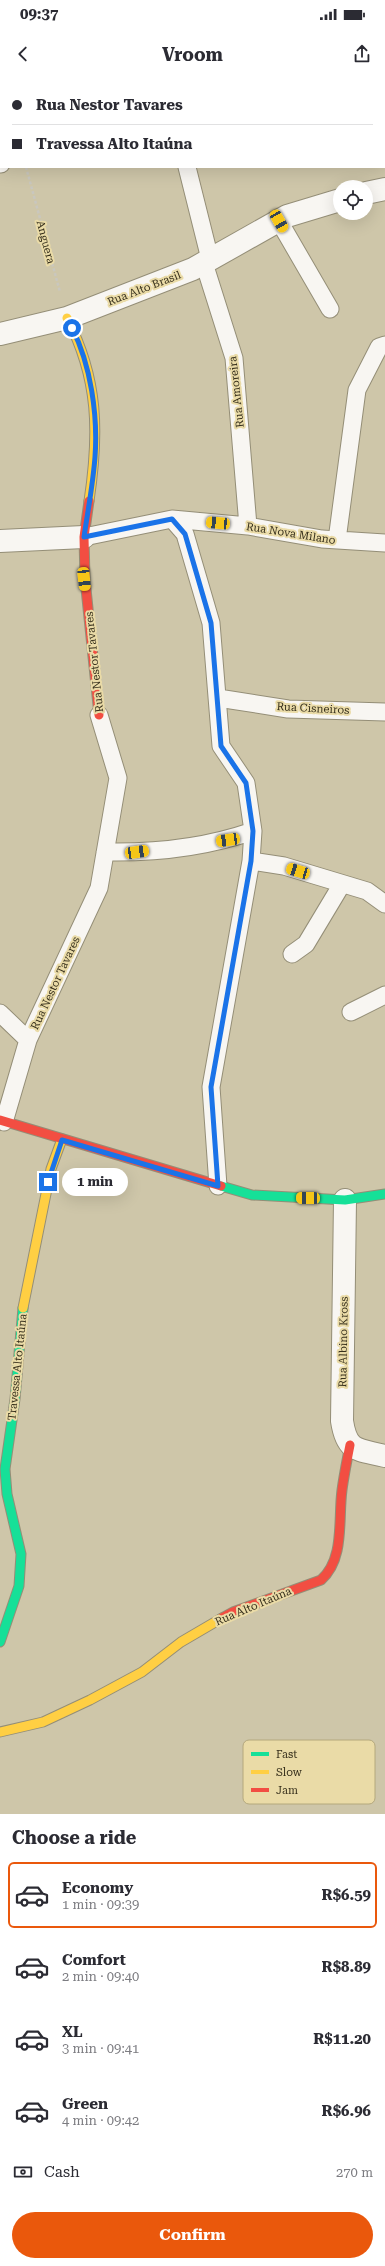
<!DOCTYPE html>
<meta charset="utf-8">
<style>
body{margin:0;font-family:"Roboto Serif",serif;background:#f7f7f7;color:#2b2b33;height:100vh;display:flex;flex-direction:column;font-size:15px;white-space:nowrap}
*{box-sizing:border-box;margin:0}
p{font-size:13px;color:#7c7c81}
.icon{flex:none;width:22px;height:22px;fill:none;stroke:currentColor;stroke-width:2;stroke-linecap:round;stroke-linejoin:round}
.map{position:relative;height:1734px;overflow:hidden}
.side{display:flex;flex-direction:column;background:#fff;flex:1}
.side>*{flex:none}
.hud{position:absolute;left:0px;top:0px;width:385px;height:88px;box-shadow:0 4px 16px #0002;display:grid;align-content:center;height:88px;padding:0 12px;background:#fff}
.buttons{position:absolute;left:333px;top:100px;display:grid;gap:8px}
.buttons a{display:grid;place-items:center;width:40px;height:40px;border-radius:50%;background:#fff;box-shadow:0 4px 16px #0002;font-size:20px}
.end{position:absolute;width:18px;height:18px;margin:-9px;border:5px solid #1a73e8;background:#fff;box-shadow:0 0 0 2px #fff}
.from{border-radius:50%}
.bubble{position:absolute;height:28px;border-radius:14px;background:#fff;box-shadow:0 4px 16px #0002;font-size:13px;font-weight:700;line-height:28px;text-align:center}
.car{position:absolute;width:12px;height:24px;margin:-12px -6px;border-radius:5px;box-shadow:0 0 3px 1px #0007;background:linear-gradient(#f5c518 24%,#345 0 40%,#f5c518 0 76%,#345 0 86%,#f5c518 0)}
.hud b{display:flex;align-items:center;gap:14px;height:38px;font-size:15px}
.hud b+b{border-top:1px solid #e1e1e2}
.hud i{width:10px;height:10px;background:#2b2b33}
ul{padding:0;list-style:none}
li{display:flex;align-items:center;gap:12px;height:66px;margin:0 8px 6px;padding:0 4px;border:2px solid transparent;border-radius:6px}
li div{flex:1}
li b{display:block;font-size:15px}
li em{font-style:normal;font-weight:700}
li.active{border-color:#ea580c}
li>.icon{width:36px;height:36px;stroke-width:1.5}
h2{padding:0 12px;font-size:18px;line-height:48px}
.pay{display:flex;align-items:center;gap:10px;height:44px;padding:0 12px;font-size:15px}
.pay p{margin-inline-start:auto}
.primary-button{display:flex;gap:8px;margin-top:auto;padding:8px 12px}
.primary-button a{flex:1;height:46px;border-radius:24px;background:#ea580c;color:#fff;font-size:16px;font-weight:700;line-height:46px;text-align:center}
.status{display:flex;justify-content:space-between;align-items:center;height:28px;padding:0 20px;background:#fff;direction:ltr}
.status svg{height:11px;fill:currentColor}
header{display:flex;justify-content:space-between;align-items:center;height:52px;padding:0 12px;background:#fff;font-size:18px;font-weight:700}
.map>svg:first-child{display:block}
</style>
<div class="status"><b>09:37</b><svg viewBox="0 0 49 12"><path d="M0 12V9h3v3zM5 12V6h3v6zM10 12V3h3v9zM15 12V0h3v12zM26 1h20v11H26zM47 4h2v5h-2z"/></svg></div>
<header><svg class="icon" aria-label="back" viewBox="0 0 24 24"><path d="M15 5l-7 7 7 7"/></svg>Vroom<svg class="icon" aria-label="share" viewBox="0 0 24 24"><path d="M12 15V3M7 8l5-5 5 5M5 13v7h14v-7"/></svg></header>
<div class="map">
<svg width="385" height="1734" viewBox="0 0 385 1734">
<rect width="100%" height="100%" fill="#cec6a9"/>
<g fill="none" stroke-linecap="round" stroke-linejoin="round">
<g stroke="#948e77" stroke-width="19">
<path id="lane" d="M200,0L201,1
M0,84H1
M187,87L210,179
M279,141L330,229
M204,183L234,278L248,446
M172,439L248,446L322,459L385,463
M84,457L172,439L185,454L211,543L221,666L246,703L253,751
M337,460L357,310L379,267L385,265
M218,618L288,629L385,632
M105,772C154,773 207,767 253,751L251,781
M292,874L306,864L342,804
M351,932L385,915
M0,933L28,960
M4,1042L28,960L99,808L118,698L99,635
M218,1106L211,1007L251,781L284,786L367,811L385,824"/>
</g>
<g stroke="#948e77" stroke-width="24">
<path id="street" d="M366,113L385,109
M0,254L67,238L193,189L287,136L340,120
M0,461L84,457
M345,1120L342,1341C347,1373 358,1369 385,1376"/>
</g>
<g stroke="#948e77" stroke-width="11">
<path id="fast" d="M221,1106L252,1115L345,1120L385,1114
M0,1562L19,1506L21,1474L7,1414L5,1389L15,1319L23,1228"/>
</g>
<g stroke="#948e77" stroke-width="11">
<path id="slow" d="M67,238C99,299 99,354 89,421
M23,1228L51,1089L62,1059
M0,1652L43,1642L90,1620L142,1592L181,1562L222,1538"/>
</g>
<g stroke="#948e77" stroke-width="11">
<path id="jam" d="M89,421L84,457L85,499L99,635
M0,1040L221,1106
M222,1538L233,1532L321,1500C345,1479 338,1440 342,1410C344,1395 347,1380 350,1365"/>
</g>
<path stroke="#c9c7be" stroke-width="2.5" stroke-dasharray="3 2" stroke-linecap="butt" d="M26,87L60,212"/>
<use href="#lane" stroke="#f8f6f2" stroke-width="17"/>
<use href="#street" stroke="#f8f6f2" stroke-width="22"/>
<use href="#fast" stroke="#16e098" stroke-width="9"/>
<use href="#slow" stroke="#ffcf43" stroke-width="9"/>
<use href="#jam" stroke="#f24e42" stroke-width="9"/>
</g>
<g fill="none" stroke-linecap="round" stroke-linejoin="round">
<path stroke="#1a73e8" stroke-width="5" d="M48,1102L62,1060L218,1106L211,1007L251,781L253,751L246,703L221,666L211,543L185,454L172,439L84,457C88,430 93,404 95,377C98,336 91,285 72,248"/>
</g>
<g text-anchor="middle" stroke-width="4" stroke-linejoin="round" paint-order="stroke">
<g font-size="11" fill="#37301c" stroke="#eadba7">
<text transform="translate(46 162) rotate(75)" y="4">Anguera</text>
<text transform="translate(144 208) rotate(-21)" y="4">Rua Alto Brasil</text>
<text transform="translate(236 312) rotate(-96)" y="4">Rua Amoreira</text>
<text transform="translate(291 453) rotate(9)" y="4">Rua Nova Milano</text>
<text transform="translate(94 582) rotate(-96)" y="4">Rua Nestor Tavares</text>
<text transform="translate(313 628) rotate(3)" y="4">Rua Cisneiros</text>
<text transform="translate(55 903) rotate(-65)" y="4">Rua Nestor Tavares</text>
<text transform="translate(343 1262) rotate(-89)" y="4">Rua Albino Kross</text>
<text transform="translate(17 1287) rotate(-84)" y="4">Travessa Alto Itaúna</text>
<text transform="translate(253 1526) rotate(-23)" y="4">Rua Alto Itaúna</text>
</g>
</g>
<rect x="243" y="1660" width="132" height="64" rx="6" fill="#eadba7" stroke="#b4a87d" stroke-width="1"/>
<rect x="251" y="1672" width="18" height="4" fill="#16e098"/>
<rect x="251" y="1690" width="18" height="4" fill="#ffcf43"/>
<rect x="251" y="1708" width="18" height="4" fill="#f24e42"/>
<g font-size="11" fill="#37301c">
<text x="276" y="1678">Fast</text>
<text x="276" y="1696">Slow</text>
<text x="276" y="1714">Jam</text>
</g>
</svg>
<div class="buttons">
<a><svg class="icon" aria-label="locate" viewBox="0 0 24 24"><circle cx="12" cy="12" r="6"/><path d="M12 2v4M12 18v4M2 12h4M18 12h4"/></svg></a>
</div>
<i class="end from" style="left:72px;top:248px"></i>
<i class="end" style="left:48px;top:1102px"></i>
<div class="bubble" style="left:62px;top:1088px;width:66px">1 min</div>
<i class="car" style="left:279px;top:141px;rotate:150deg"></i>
<i class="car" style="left:218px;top:443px;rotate:275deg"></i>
<i class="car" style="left:84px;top:499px;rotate:174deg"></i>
<i class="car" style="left:228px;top:760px;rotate:262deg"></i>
<i class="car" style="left:137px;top:772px;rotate:82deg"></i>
<i class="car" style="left:298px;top:791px;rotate:287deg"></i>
<i class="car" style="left:308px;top:1118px;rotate:271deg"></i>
<div class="hud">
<b><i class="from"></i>Rua Nestor Tavares</b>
<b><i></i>Travessa Alto Itaúna</b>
</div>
</div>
<section class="side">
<h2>Choose a ride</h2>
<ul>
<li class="active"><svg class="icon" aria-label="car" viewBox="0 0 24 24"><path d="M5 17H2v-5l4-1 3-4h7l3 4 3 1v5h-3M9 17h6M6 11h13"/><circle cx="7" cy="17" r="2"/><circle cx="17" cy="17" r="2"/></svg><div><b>Economy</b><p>1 min · 09:39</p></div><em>R$6.59</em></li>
<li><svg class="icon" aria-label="car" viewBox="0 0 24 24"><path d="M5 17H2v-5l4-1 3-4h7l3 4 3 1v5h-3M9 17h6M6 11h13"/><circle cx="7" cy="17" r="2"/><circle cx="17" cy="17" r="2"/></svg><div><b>Comfort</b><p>2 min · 09:40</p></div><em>R$8.89</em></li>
<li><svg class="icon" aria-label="car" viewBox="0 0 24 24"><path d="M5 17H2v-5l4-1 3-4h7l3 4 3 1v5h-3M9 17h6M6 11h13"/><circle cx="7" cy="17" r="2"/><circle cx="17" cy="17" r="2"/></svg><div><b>XL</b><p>3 min · 09:41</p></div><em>R$11.20</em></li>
<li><svg class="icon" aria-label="car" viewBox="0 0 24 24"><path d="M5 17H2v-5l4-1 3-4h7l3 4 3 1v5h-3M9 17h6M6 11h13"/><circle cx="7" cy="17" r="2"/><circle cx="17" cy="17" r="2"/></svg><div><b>Green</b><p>4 min · 09:42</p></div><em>R$6.96</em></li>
</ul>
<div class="pay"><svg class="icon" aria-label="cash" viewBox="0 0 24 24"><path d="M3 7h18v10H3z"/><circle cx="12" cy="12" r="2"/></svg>Cash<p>270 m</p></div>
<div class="primary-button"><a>Confirm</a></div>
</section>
